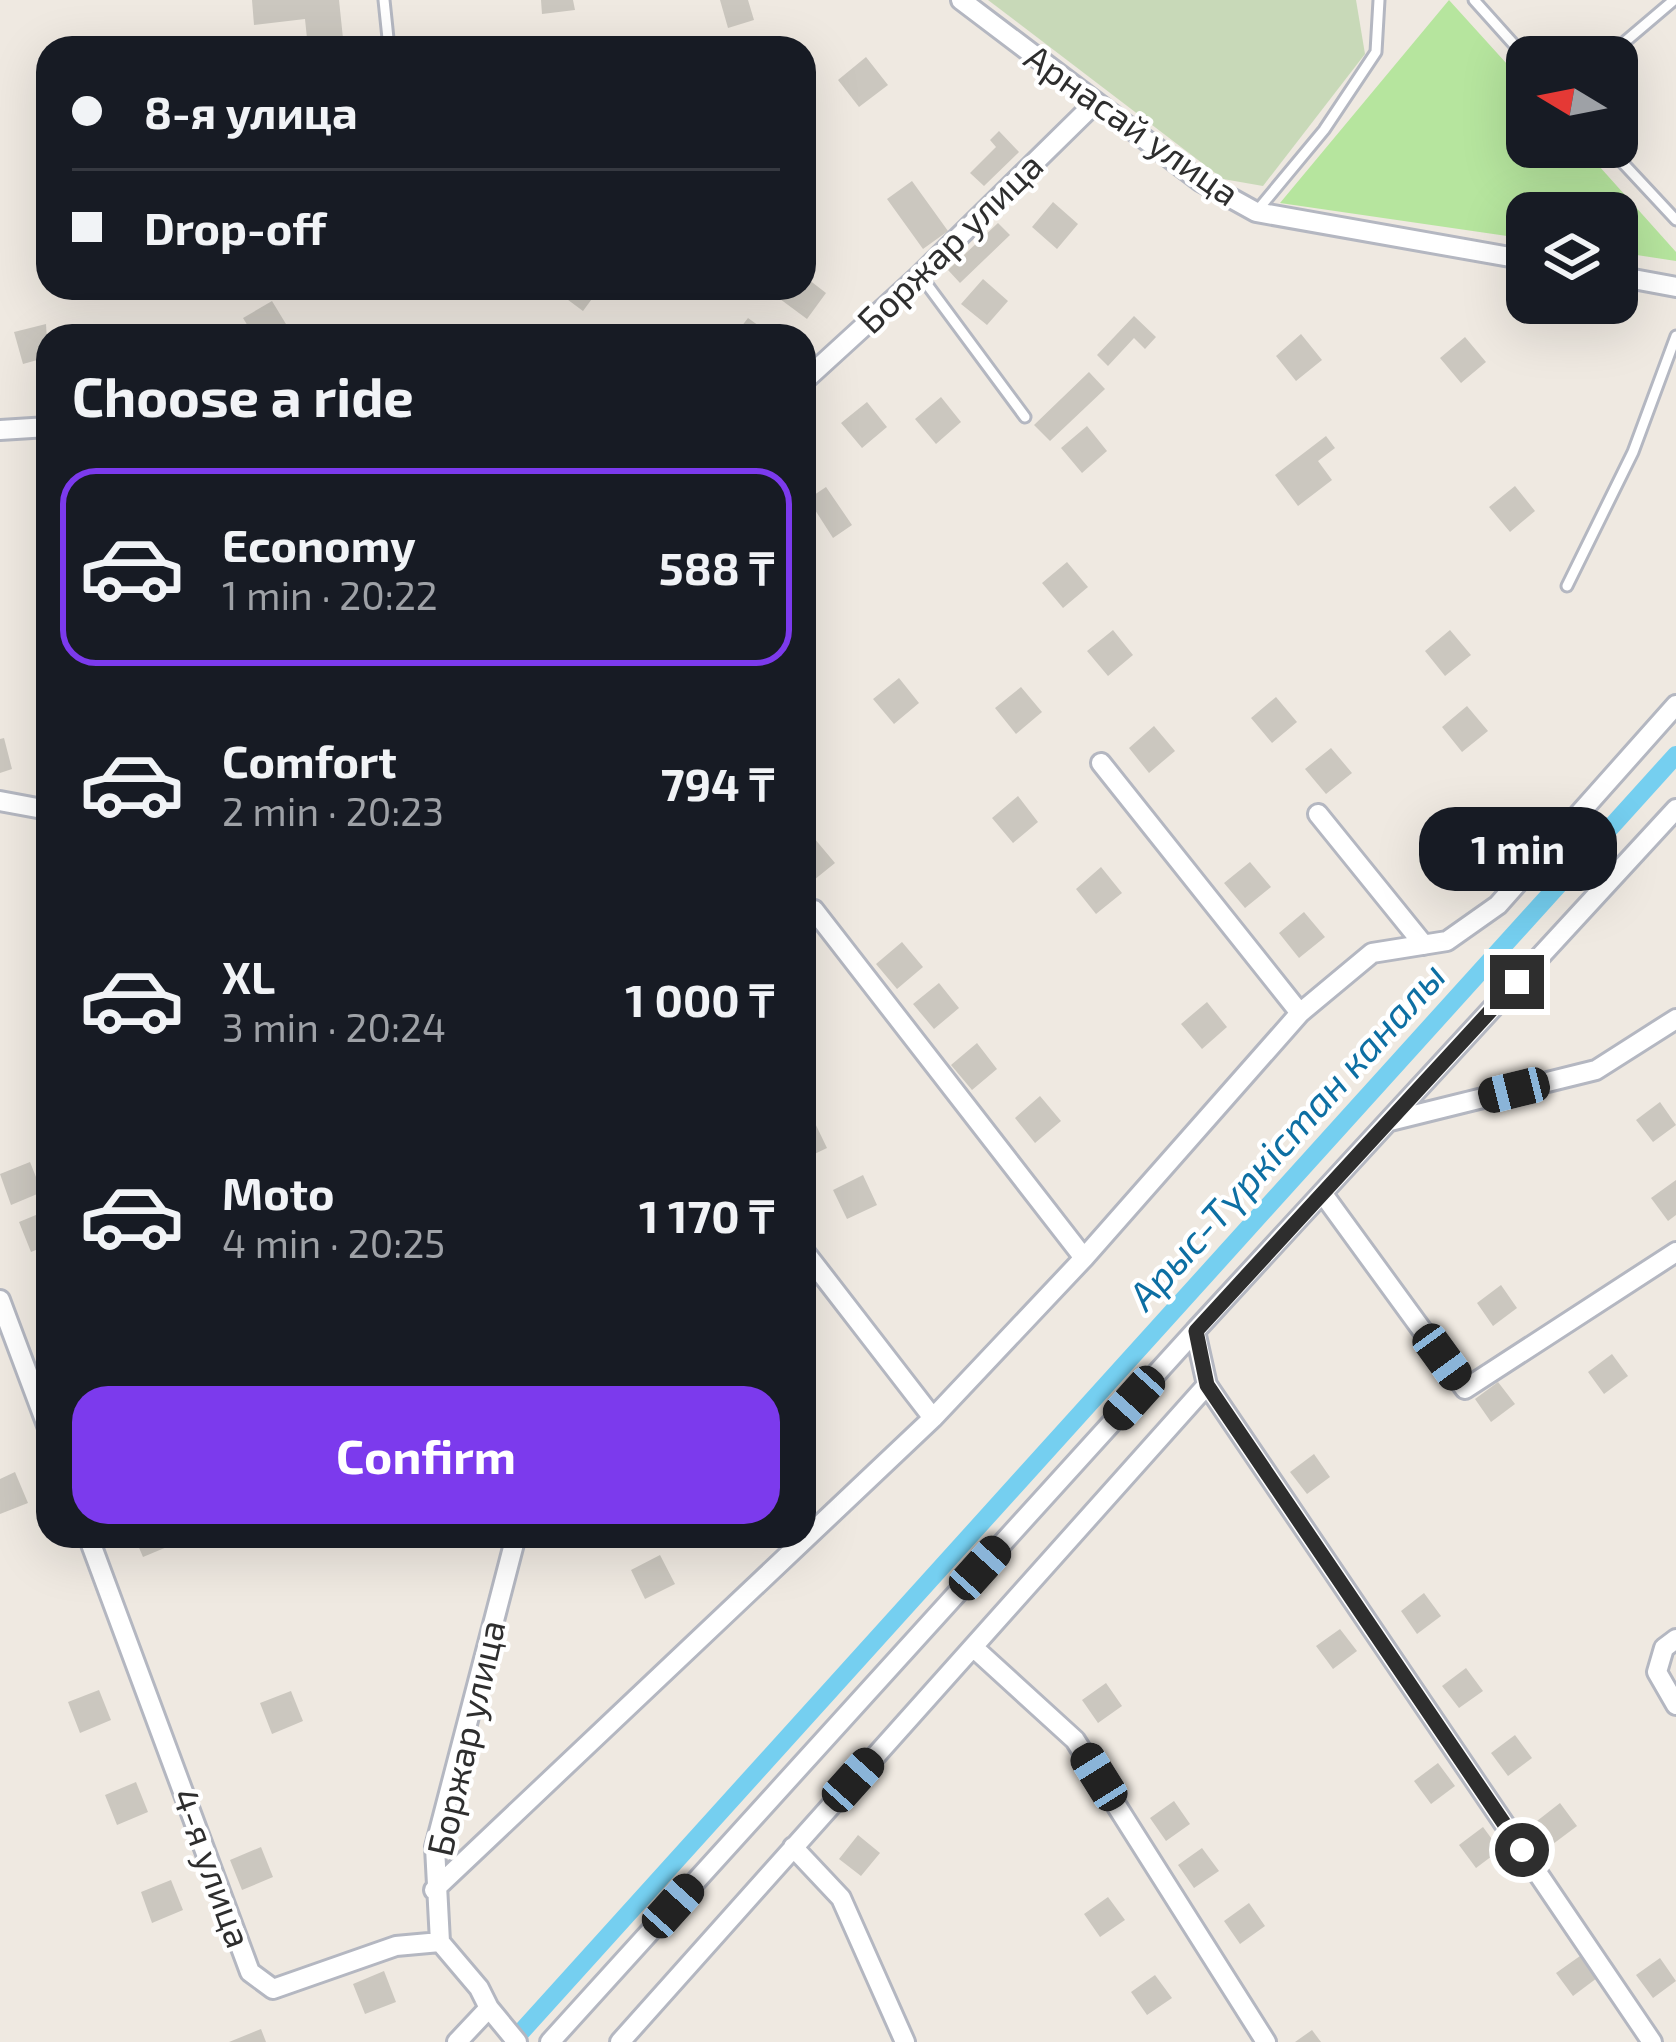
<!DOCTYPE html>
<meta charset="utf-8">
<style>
body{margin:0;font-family:"Exo 2",sans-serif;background:#242831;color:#f1f3f6;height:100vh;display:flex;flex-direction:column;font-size:45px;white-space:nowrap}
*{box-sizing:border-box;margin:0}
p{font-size:39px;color:#9ea1a6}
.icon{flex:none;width:66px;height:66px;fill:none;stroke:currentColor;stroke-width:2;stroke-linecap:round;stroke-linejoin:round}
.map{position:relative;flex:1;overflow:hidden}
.sheet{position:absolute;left:36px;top:324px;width:780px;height:1224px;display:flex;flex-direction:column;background:#171b24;border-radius:36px;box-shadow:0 12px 48px #0002}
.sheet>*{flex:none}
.guide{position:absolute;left:36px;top:36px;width:780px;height:264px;border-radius:36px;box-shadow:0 12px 48px #0002;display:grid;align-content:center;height:264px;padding:0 36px;background:#171b24}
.needle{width:78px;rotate:280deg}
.buttons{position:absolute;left:1506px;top:36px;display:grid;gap:24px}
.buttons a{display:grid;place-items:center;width:132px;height:132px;border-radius:24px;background:#171b24;box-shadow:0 12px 48px #0002;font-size:60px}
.end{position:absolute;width:54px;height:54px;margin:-27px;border:15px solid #2e2e2e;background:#fff;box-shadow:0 0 0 6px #fff}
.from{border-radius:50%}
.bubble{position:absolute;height:84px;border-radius:36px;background:#171b24;box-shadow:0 12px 48px #0002;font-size:39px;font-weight:700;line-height:84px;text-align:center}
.car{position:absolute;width:36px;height:72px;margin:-36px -18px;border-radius:15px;box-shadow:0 0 9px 3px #0007;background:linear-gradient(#222 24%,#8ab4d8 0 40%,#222 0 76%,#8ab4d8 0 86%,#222 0)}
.guide b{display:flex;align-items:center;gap:42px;height:114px;font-size:45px}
.guide b+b{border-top:3px solid #363941}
.guide i{width:30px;height:30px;background:#f1f3f6}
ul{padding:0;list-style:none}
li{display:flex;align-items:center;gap:36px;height:198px;margin:0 24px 18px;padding:0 12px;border:6px solid transparent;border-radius:36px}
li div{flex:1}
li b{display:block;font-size:45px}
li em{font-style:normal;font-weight:700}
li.active{border-color:#7c3aed}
li>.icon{width:108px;height:108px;stroke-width:1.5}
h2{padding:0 36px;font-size:54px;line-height:144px}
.button{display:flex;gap:24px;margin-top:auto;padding:24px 36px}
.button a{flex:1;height:138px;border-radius:36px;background:#7c3aed;color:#fff;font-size:48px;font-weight:700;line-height:138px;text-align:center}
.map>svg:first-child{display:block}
</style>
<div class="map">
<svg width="1676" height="2042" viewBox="0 0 1676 2042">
<rect width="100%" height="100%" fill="#efe9e1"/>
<path fill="#b6e59e" d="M1449,0L1527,86V147H1582L1676,252V261L1617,252V213H1527V239L1280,203Z"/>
<path fill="#c8d9b8" d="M988,0H1356L1365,54L1263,186L1223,179Z"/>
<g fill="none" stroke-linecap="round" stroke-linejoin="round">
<path stroke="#75cff0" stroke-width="18" d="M512,2042L1676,755"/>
</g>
<path fill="#cbc7bf" d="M252,0H339L344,48H308L305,19L254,25Z
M541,0H573L575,10L542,14Z
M720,0H748L754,20L728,28Z
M866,57L888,85L859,107L838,80Z
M999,131L1019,152L984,186L970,173L996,147L990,140Z
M912,181L948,231L923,249L887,199Z
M1053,202L1078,224L1057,249L1032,227Z
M998,223L1010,235L960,283L948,270Z
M804,276L826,293L807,319L780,299L788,288H804Z
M983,279L1008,301L987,325L961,304Z
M559,288H600L583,311L556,291Z
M272,301L289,329L277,336H254L243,318Z
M1134,316L1156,337L1145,349L1134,338L1108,366L1097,355Z
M748,318L773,336H734Z
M46,324L48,357L23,364L14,332Z
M1301,334L1322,360L1296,381L1276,356Z
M1465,337L1486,362L1461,383L1440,358Z
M1089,372L1105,389L1050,441L1034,425Z
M941,397L961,422L936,444L915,419Z
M867,402L887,427L862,448L841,423Z
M1087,426L1107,451L1082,473L1061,448Z
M1326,436L1335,448L1318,461L1332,480L1298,506L1275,475Z
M1515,486L1535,511L1510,532L1489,507Z
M826,487L852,525L833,538L808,499Z
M1067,562L1088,587L1063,608L1042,583Z
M1113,630L1133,655L1108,676L1087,651Z
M1450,630L1471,655L1445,676L1425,651Z
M899,678L919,703L894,724L873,699Z
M1021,687L1042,712L1016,734L995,708Z
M1276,697L1297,722L1272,743L1251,718Z
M1467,706L1488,731L1462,752L1442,727Z
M1154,726L1175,751L1149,773L1129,748Z
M4,738L12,769L0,773V739Z
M1331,748L1352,773L1326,794L1305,769Z
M1018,796L1038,822L1013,843L992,818Z
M814,838L835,863L809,884L804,878V846Z
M1250,862L1271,887L1245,908L1224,883Z
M1101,867L1122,893L1096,914L1076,889Z
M1304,912L1325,937L1299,958L1279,933Z
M902,942L923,967L897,989L876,964Z
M939,983L959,1008L934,1029L913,1004Z
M1207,1002L1227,1027L1202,1049L1181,1024Z
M977,1043L997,1069L972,1090L951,1065Z
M1040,1096L1061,1121L1035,1143L1015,1118Z
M1660,1102L1676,1125L1653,1142L1636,1120Z
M813,1119L827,1148L804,1159V1123Z
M30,1162L42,1192L11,1205L0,1174Z
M863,1175L877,1205L847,1219L833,1190Z
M1676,1180V1215L1668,1221L1651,1198Z
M48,1210V1245L31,1252L19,1222Z
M1501,1285L1517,1308L1493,1326L1477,1303Z
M1612,1354L1628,1376L1604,1394L1588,1372Z
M1498,1382L1515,1404L1491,1422L1475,1399Z
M1314,1454L1330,1477L1307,1494L1290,1472Z
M15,1472L28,1503L0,1514V1479Z
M134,1536H170L174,1544L143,1557Z
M660,1555L675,1584L645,1599L631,1570Z
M1424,1593L1441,1616L1417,1634L1401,1611Z
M1340,1629L1357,1651L1333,1669L1316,1646Z
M1466,1668L1483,1691L1459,1708L1442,1686Z
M1106,1683L1122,1706L1098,1723L1082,1700Z
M99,1690L111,1720L80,1733L68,1702Z
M291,1691L303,1721L272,1734L260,1703Z
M1515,1735L1532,1758L1508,1776L1491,1753Z
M1438,1763L1455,1786L1431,1804L1414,1781Z
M136,1782L148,1812L117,1825L105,1795Z
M1174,1801L1190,1824L1166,1841L1150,1818Z
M1560,1803L1577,1826L1553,1844L1537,1821Z
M1483,1827L1500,1850L1476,1868L1459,1845Z
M858,1835L880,1853L861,1876L839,1859Z
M261,1847L273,1877L242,1890L230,1860Z
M1202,1848L1219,1871L1194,1888L1178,1865Z
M171,1880L183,1910L152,1923L141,1892Z
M1108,1897L1125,1920L1100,1937L1084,1914Z
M1249,1903L1265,1926L1240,1944L1224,1921Z
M1580,1956L1597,1978L1573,1996L1556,1973Z
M1660,1958L1676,1981L1653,1998L1636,1975Z
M384,1971L396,2002L365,2014L353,1984Z
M1155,1975L1172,1998L1147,2015L1131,1992Z
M261,2029L266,2042H229Z
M1312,2030L1321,2042H1295Z"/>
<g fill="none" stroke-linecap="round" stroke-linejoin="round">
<g stroke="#b4b7c1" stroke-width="15">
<path id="service" d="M384,0L389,48
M1474,0L1527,59
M1607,57L1674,0
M1608,147L1676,220
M1256,212L1324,130L1376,52L1379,0
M920,275L1025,417
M1567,586L1633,452L1676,336"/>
</g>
<g stroke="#b4b7c1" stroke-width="24">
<path id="minor" d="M961,0L1200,181L1256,212L1527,260
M1617,276L1676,287
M804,381L920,275L1095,103
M0,430L48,427
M1101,763L1300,1013
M0,801L48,810
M1318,814L1424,945
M814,910L1084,1258
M1390,1121L1596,1070L1676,1019
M1323,1194L1465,1389L1676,1252
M804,1251L933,1418
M0,1300L48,1428
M88,1536L250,1972L273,1989L396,1946L440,1942L479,1988L489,2008L517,2042
M1676,1639L1664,1648L1657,1672L1676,1705
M973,1647L1075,1740L1266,2042
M793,1847L841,1898L905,2042
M434,1890L933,1418L1084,1258L1300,1013L1372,953L1447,941L1498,905L1676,705
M440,1942L435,1847L516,1536
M457,2042L489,2008
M550,2042L1195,1331
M620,2042L1207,1385
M1652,2042L1207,1385L1195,1331L1676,809"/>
</g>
<use href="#service" stroke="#fff" stroke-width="9"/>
<use href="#minor" stroke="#fff" stroke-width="18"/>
</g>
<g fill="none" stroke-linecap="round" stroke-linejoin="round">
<path stroke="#2e2e2e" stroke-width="15" d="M1517,982L1196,1331L1207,1385L1522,1850"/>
</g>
<g text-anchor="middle" stroke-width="9" stroke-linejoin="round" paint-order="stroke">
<g font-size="36" fill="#2e2e2e" stroke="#fff">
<text transform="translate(1132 125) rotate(35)" y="13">Арнасай улица</text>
<text transform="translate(950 243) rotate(-44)" y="13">Боржар улица</text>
<text transform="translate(466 1738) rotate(-77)" y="13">Боржар улица</text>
<text transform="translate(212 1868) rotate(70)" y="13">4-я улица</text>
</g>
<g font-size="39" font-style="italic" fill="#0d6fa3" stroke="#fff">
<text transform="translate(1287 1136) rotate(-48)" y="14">Арыс-Түркістан каналы</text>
</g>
</g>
</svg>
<div class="buttons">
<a><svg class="needle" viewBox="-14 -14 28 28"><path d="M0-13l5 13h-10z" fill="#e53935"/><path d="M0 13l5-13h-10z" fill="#9ea1a6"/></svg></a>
<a><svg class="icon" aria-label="layers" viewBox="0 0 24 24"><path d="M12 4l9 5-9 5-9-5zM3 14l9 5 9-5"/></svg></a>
</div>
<i class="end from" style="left:1522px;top:1850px"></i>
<i class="end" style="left:1517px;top:982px"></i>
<div class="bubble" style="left:1419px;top:807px;width:198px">1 min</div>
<i class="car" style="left:1514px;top:1090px;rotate:256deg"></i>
<i class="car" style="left:1442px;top:1357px;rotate:144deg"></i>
<i class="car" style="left:1134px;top:1398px;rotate:222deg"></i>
<i class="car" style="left:980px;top:1568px;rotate:42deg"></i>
<i class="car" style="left:1099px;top:1777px;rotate:328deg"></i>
<i class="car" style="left:853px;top:1780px;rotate:42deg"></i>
<i class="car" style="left:673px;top:1906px;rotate:42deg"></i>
<div class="guide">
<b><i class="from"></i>8-я улица</b>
<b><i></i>Drop-off</b>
</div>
<section class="sheet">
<h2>Choose a ride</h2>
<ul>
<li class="active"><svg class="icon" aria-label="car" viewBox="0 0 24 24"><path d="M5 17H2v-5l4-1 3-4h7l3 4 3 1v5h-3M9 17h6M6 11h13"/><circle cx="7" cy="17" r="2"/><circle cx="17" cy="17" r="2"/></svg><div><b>Economy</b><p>1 min · 20:22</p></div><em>588 ₸</em></li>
<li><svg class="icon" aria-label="car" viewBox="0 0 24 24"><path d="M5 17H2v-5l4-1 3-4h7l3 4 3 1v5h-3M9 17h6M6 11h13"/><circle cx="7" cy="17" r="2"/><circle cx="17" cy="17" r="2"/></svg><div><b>Comfort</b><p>2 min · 20:23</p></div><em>794 ₸</em></li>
<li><svg class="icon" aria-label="car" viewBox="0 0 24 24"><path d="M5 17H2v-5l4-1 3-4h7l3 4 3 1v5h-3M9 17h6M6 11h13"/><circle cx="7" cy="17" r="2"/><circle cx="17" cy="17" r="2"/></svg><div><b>XL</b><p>3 min · 20:24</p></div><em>1 000 ₸</em></li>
<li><svg class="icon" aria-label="car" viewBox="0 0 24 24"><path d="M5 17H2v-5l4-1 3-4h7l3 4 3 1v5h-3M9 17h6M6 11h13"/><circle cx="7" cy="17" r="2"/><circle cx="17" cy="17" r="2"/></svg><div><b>Moto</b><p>4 min · 20:25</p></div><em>1 170 ₸</em></li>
</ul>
<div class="button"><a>Confirm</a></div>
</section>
</div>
